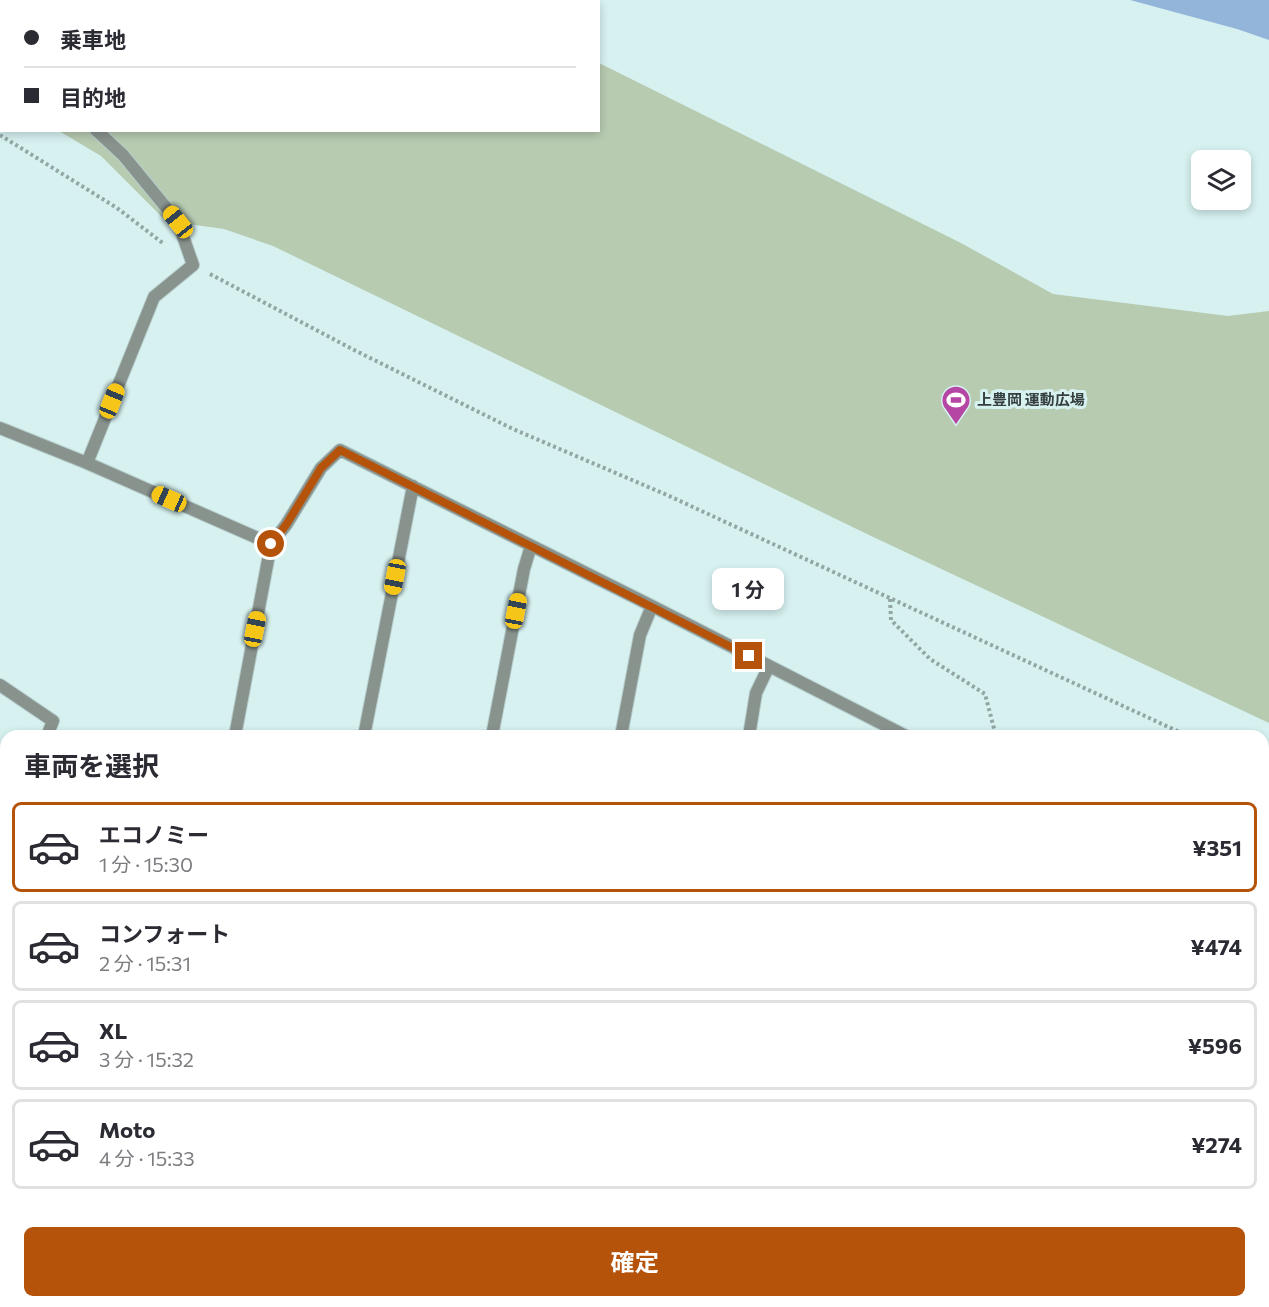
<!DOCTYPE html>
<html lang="ja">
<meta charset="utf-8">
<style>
body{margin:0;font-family:Commissioner,"Noto Sans JP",sans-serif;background:#f2f2f3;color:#2b2b33;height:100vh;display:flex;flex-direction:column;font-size:22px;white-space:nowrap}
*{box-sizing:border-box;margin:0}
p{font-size:20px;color:#7c7c81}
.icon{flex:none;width:33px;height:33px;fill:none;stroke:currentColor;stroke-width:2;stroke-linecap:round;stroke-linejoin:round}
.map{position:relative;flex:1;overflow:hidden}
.sheet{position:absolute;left:0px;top:730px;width:1269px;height:578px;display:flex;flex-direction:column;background:#fff;border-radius:18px 18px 0 0;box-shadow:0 3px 9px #0003}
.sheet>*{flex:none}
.hud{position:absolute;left:0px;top:0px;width:600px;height:132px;box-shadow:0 3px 9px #0003;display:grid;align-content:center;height:132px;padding:0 24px;background:#fff}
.buttons{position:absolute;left:1191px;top:150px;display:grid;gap:12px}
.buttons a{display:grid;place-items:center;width:60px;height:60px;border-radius:9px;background:#fff;box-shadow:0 3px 9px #0003;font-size:30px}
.end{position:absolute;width:27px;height:27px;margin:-14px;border:8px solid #b45309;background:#fff;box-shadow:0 0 0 3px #fff}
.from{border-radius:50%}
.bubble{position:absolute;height:42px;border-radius:9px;background:#fff;box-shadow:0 3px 9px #0003;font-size:20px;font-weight:700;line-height:42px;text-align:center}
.car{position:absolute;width:18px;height:36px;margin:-18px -9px;border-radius:8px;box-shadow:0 0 4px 2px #0007;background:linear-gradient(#f5c518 24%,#345 0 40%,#f5c518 0 76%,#345 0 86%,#f5c518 0)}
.hud b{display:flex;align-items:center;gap:21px;height:57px;font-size:22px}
.hud b+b{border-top:2px solid #e1e1e2}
.hud i{width:15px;height:15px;background:#2b2b33}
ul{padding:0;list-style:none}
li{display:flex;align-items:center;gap:18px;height:90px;margin:0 12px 9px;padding:0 12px;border:3px solid #e1e1e2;border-radius:9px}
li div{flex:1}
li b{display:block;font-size:22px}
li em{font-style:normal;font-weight:700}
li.selected{border-color:#b45309}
li>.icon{width:54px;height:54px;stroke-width:1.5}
h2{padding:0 24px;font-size:27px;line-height:72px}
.action{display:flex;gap:12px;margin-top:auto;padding:12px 24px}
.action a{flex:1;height:69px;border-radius:9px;background:#b45309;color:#fff;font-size:24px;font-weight:700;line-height:69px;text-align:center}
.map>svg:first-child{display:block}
</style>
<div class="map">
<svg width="1269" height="1307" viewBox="0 0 1269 1307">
<rect width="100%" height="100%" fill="#d6f1f0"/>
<path fill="#b7cbb1" d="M0,0H473L476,1L2,2L1,94Z
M599,63L961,243L1053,294L1228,316L1269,311V723L869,535L273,246L224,229L166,221L101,156L59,131L598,130Z"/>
<path fill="#93b5da" d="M1130,0H1269V40L1237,29Z"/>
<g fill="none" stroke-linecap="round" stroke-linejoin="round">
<path stroke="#93b5da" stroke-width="8" d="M0,765L6,771
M243,1302L246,1307"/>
<g stroke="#b6cdcc" stroke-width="14">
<path id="lane" d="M87,463L154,297L193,265L178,222L123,155L96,130
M0,685L53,721L47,736
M1263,935L1269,936
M1263,1179L1269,1181"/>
</g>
<g stroke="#b6cdcc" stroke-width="14">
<path id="street" d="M0,428L87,463L271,544
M235,736L271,544L286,525L321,468L340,450L652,606L906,736
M364,736L413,486
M492,736L524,569L531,546
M621,736L640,635L652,606
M749,736L756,693L769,666
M0,1055L6,1053
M1263,1059L1269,1060
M0,1169L6,1168
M486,1302L496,1307
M127,1307L129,1302
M620,1307L621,1302
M1097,1307L1098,1302"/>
</g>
<g stroke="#b6cdcc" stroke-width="20">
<path id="highway" d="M1263,980L1269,981
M1263,1021L1269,1022
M0,1091L6,1090
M0,1133L6,1132"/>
</g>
<path stroke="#92a6a6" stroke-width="4" stroke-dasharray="3 3" stroke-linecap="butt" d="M0,135L117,208L164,244
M210,274L356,351L513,429L667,495L1188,736
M890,599L891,620L930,659L985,694L996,736
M1263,771L1269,774"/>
<use href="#lane" stroke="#89938e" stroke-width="12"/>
<use href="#street" stroke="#89938e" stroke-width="12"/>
<use href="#highway" stroke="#21332b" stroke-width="18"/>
</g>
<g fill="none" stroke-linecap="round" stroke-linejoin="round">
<path stroke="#b45309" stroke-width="8" d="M271,544L286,525L321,468L340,450L749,656"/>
</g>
<defs>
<g id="stadium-pin" transform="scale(1.5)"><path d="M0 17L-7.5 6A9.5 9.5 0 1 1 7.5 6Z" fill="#b546a3" stroke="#d6f1f0"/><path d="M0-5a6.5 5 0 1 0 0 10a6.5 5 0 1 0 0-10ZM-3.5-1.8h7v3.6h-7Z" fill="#fff"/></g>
</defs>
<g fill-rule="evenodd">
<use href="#stadium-pin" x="956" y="400"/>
</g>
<g text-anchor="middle" stroke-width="6" stroke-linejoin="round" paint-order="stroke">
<g font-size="15" font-weight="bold" fill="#343e3e" stroke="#d6f1f0" text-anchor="start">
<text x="977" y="405">上豊岡 運動広場</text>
</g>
</g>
</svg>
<div class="buttons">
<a><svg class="icon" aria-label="layers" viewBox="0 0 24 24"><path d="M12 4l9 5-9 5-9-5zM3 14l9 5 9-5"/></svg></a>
</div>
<i class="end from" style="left:271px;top:544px"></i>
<i class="end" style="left:749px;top:656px"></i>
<div class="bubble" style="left:712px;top:568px;width:72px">1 分</div>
<i class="car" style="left:178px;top:222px;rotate:321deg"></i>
<i class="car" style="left:112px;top:401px;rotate:22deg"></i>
<i class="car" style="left:169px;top:499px;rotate:294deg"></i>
<i class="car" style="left:395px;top:577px;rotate:191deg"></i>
<i class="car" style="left:516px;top:611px;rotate:11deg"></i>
<i class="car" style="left:255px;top:629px;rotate:11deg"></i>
<div class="hud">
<b><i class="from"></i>乗車地</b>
<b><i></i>目的地</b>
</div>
<section class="sheet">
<h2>車両を選択</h2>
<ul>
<li class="selected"><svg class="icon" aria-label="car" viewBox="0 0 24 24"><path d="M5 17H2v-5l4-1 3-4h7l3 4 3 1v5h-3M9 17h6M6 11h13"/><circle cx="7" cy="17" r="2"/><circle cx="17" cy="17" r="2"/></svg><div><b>エコノミー</b><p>1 分 · 15:30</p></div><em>¥351</em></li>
<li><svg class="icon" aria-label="car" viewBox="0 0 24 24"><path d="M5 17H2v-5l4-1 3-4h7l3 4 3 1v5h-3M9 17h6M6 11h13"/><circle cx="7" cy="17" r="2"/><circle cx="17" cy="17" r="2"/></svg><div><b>コンフォート</b><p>2 分 · 15:31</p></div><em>¥474</em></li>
<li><svg class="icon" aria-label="car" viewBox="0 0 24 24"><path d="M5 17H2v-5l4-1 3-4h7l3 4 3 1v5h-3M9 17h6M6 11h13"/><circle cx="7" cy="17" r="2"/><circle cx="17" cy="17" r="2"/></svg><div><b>XL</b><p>3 分 · 15:32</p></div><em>¥596</em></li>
<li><svg class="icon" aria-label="car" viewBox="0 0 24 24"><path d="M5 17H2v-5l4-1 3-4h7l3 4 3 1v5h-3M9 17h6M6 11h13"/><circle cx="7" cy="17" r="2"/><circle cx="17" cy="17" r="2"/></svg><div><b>Moto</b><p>4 分 · 15:33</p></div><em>¥274</em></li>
</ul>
<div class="action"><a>確定</a></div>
</section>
</div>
